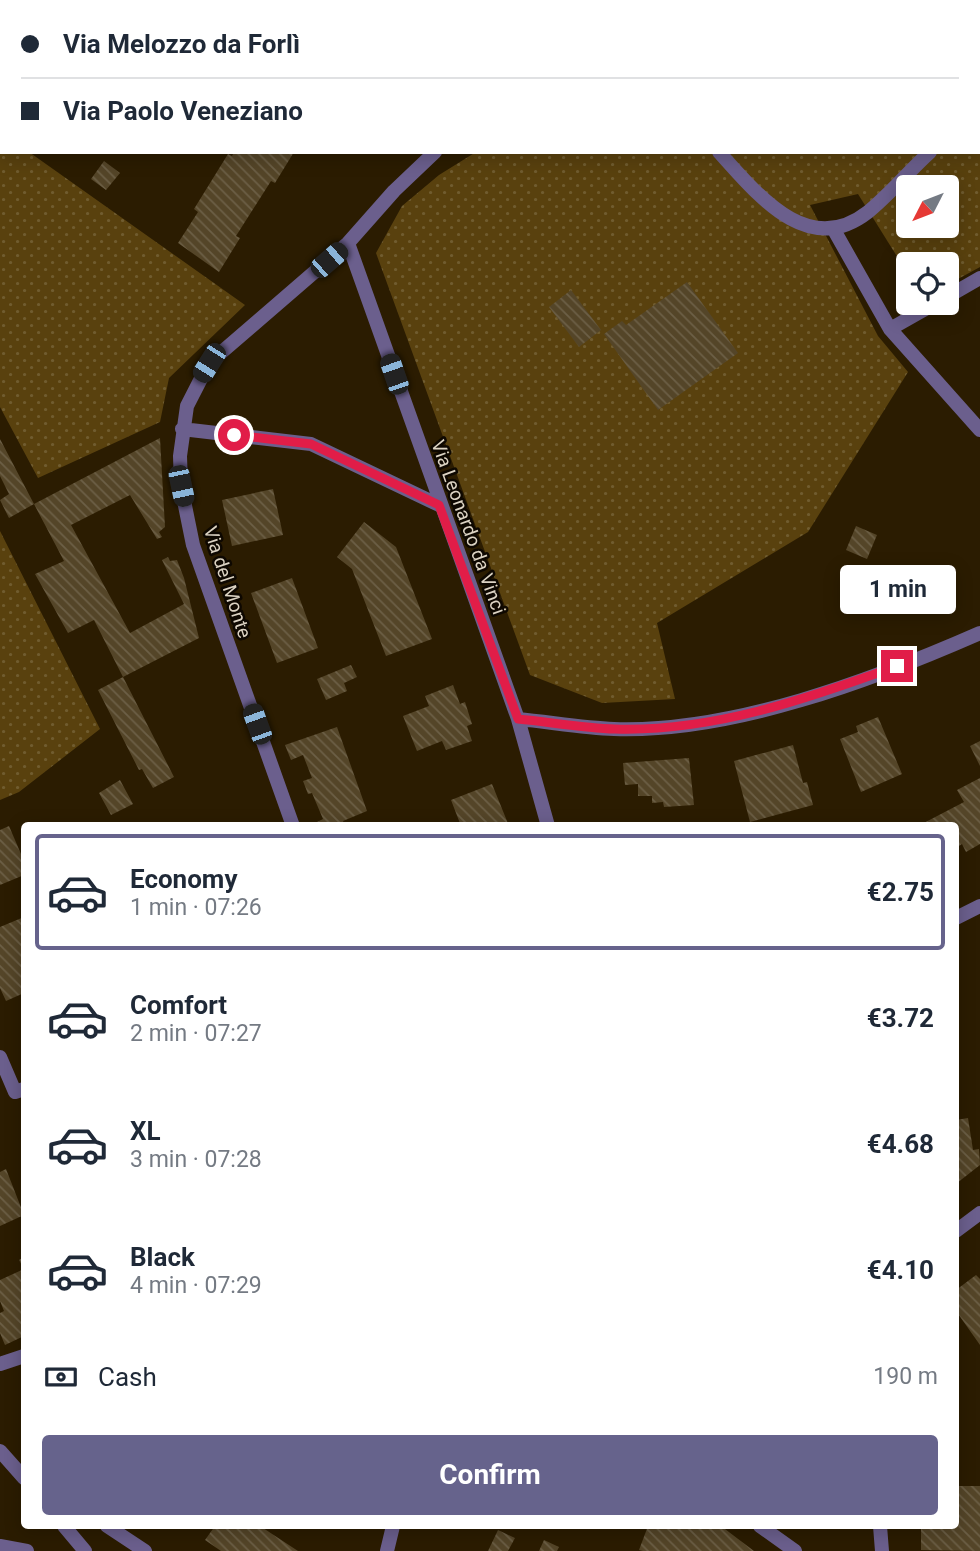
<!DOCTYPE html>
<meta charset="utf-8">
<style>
body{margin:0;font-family:Roboto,sans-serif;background:#f6f6f7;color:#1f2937;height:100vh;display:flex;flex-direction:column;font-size:26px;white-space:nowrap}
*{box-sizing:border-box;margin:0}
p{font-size:23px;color:#747a83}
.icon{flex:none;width:38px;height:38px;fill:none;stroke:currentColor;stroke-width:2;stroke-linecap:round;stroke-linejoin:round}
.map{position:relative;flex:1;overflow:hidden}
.details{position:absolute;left:21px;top:822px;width:938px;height:707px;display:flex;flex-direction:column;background:#fff;border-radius:7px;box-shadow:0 4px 18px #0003}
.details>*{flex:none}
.banner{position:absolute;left:0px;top:0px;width:980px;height:154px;box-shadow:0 4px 18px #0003;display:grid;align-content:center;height:154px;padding:0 21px;background:#fff}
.needle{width:46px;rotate:228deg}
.controls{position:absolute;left:896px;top:175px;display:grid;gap:14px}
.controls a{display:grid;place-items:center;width:63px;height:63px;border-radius:7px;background:#fff;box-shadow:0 4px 18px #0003;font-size:35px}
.end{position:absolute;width:32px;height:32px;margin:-16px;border:9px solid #e11d48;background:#fff;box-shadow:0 0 0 4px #fff}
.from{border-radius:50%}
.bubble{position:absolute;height:49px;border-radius:7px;background:#fff;box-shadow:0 4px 18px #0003;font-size:23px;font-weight:700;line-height:49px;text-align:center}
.car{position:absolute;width:21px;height:42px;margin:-21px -10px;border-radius:9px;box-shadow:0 0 5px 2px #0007;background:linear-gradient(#222 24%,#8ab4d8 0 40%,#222 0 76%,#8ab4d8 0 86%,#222 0)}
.banner b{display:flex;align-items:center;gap:24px;height:66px;font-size:26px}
.banner b+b{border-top:2px solid #e0e1e3}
.banner i{width:18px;height:18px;background:#1f2937}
ul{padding:12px 0 0;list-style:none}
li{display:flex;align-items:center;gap:21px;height:116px;margin:0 14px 10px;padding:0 7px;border:4px solid transparent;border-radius:7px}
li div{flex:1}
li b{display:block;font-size:26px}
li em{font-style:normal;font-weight:700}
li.current{border-color:#66638c}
li>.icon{width:63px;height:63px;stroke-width:1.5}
.pay{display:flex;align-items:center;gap:18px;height:77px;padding:0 21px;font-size:26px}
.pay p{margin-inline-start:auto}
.button{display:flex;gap:14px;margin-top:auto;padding:14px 21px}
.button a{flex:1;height:80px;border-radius:7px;background:#66638c;color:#fff;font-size:28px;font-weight:700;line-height:80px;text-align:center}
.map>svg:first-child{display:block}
</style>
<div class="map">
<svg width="980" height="1551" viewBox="0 0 980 1551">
<defs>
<pattern id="grass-dots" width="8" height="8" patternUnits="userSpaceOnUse" patternTransform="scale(1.75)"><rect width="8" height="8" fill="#59410e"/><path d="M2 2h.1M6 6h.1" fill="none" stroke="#705c2f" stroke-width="1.8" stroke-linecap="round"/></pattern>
<pattern id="building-back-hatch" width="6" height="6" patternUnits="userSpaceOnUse" patternTransform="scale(1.75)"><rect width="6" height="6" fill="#544528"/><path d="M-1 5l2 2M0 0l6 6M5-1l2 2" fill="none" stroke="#6c5f46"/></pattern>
</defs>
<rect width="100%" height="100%" fill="#2b1c01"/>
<path fill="url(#grass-dots)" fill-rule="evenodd" d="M0,0H128L2,2V152H29L245,305L169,378L160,422L38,478L0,407Z
M190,0H427L426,2Z
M609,0H980V267L947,285V264H908V274L858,194L810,205L878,336L908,372L808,532L657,623L675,699L602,703L530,675L376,253L402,206L439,175L476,152H978V2ZM908,187H947V226H908Z
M0,531L100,729L19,792L0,800Z"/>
<path fill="url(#building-back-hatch)" d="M234,152H294L275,183L271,181L236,236L240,238L219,272L178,243L198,212L194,209L228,154L232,156Z
M104,161L120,173L106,190L91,179Z
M687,282L738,353L658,410L604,334L622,321L626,325Z
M571,290L601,330L579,347L549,307Z
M160,438L165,527L159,532L162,537L157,539L130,495L71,525L130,633L184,604L162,560L168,557L170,561L177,560L184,578L199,638L123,677L94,620L68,633L35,574L64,561L34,504Z
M0,439L34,504L9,518L0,500L9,494L0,476Z
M273,489L283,535L232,546L222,500Z
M364,522L396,547L432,639L386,656L352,569L337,557Z
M856,526L877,535L867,559L846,550Z
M292,578L318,648L277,663L251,593Z
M351,665L357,677L344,683L347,691L326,700L317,679Z
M123,677L174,777L153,788L142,769L139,770L98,690Z
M453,685L460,704L465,702L472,724L467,726L472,741L446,750L442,741L417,751L403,716L429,706L425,696Z
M878,717L902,774L861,792L840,739L858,732L856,726Z
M337,727L367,811L343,821L345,826H318L317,822L323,819L312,793L308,794L303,781L312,778L303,755L291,760L285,745Z
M980,741V766L970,746Z
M793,745L803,783L807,782L813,805L750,822L734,761Z
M689,758L694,805L664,807L663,802L652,803V796H638V784L625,785L623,763Z
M980,778V844L966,852L962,844L956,848V826H918L964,802L957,790Z
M120,780L133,804L111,815L99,793Z
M492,784L509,826H461L451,800Z
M9,826L24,861V875L0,885V830Z
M24,917V993L6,1001L0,988V927Z
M968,1118L973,1150L979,1149L980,1165L957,1183L956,1120Z
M6,1169L24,1215L0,1226V1172Z
M24,1257V1336L5,1345L0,1333V1313L4,1311L0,1301V1280L24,1269L19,1260Z
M976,1275L980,1279V1345L956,1311V1290Z
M956,1486H980V1551L921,1550V1526H956Z
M215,1526H260L298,1551H221L205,1540Z
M648,1526H721L754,1551H643L639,1550Z
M498,1530L515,1538L508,1551H488Z
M544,1540L559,1547L557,1551H539Z"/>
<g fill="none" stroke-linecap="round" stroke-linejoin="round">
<path stroke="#8c806b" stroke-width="4.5" stroke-dasharray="5 5" stroke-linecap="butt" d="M377,0L379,2"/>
<path stroke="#6b5f8d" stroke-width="14" d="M597,2L598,0
M978,108L980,107
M719,152C758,195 808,259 868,212C890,194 909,171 930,152
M834,230L890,329L980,430
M348,243L518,719L548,826
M947,297L980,278
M890,329L936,303
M182,429L311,444L439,505
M518,719C550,722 583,728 614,729C732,733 873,680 980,633
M293,826L193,545L181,486L180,456L187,406L209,363L348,243L394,191L435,152
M956,918L980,906
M0,1057L15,1092L24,1089
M956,1231L980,1213
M0,1364L24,1356
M880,1526L882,1551
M0,1546L27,1551"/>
<path stroke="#6b5f8d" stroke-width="14" d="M0,1451L24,1478
M64,1526L85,1551
M107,1526L145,1551
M760,1526L795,1551
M387,1551L393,1526"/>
</g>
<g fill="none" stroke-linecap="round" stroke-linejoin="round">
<path stroke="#e11d48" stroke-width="9" d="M234,435L311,444L439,505L518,719C550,722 583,728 615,729C712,732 807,699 897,666"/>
</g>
<g text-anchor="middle" stroke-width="5" stroke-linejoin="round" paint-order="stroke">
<g font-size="19" fill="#dcd3c3" stroke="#0e0801">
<text transform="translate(469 527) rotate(70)" y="7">Via Leonardo da Vinci</text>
<text transform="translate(228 582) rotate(72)" y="7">Via del Monte</text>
</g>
</g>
</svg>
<div class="controls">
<a><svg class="needle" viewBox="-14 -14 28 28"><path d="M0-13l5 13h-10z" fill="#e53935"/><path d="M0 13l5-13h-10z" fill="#747a83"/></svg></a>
<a><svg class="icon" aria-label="locate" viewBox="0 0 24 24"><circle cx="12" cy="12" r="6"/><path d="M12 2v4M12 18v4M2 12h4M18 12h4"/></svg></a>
</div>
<i class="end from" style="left:234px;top:435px"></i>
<i class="end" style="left:897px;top:666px"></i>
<div class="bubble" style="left:840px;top:565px;width:116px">1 min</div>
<i class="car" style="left:329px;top:260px;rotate:49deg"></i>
<i class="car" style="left:209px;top:363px;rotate:212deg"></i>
<i class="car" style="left:394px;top:374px;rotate:341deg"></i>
<i class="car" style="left:181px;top:486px;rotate:168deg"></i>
<i class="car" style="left:257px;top:724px;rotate:340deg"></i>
<div class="banner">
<b><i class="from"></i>Via Melozzo da Forlì</b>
<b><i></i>Via Paolo Veneziano</b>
</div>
<section class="details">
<ul>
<li class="current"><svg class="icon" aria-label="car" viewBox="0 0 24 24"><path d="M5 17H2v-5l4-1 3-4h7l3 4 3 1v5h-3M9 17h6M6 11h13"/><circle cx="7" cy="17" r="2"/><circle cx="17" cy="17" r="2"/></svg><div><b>Economy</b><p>1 min · 07:26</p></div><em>€2.75</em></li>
<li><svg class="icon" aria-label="car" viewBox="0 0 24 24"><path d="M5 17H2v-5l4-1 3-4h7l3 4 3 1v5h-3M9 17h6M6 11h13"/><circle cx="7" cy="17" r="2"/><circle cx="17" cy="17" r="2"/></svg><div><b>Comfort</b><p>2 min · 07:27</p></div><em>€3.72</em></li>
<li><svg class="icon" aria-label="car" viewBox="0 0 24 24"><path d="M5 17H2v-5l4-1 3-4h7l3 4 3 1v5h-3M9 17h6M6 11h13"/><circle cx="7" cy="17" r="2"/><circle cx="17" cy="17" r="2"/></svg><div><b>XL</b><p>3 min · 07:28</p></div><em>€4.68</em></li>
<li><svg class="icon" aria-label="car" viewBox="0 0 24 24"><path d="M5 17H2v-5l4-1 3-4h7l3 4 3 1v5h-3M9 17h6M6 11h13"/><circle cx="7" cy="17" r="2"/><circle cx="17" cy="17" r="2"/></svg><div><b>Black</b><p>4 min · 07:29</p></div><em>€4.10</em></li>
</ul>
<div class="pay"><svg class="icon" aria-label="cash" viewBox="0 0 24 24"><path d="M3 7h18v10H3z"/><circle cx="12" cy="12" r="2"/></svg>Cash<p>190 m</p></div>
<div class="button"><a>Confirm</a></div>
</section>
</div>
